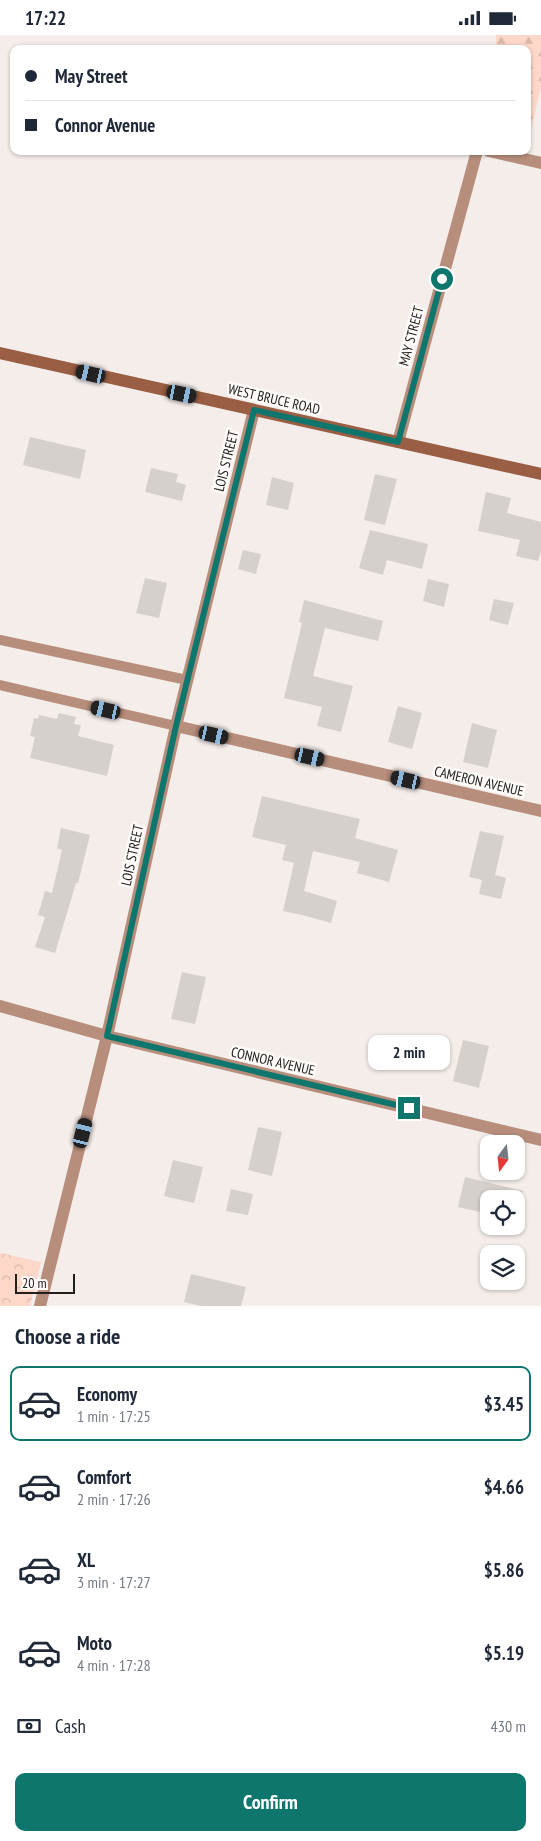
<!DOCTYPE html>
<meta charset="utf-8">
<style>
body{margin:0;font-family:"PT Sans Narrow",sans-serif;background:#f2f2f3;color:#1f2937;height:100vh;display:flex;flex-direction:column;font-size:19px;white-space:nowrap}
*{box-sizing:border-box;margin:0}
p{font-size:16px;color:#747a83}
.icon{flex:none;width:28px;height:28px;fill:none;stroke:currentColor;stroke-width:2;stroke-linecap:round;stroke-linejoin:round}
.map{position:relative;height:1271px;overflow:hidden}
.drawer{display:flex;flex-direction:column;background:#fff;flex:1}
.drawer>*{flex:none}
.banner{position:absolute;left:10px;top:10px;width:521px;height:110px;border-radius:10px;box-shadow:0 1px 4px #0004;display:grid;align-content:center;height:110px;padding:0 15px;background:#fff}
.needle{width:32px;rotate:195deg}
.buttons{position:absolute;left:480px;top:1100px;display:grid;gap:10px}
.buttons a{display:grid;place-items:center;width:45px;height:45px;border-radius:10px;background:#fff;box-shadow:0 1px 4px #0004;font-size:25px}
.scale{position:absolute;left:15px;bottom:12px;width:60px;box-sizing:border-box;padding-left:5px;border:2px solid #22201f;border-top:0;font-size:14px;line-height:18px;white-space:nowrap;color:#22201f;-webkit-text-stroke:4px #fffbf9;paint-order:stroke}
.end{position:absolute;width:22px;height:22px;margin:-11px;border:6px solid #0f766e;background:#fff;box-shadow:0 0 0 2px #fff}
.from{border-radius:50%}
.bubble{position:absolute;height:35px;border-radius:10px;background:#fff;box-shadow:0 1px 4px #0004;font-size:16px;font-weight:800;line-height:35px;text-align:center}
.car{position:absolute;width:15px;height:30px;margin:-15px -8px;border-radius:6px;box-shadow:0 0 4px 1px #0007;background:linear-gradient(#222 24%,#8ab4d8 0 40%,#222 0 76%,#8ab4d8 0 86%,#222 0)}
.banner b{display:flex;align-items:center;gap:18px;height:48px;font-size:19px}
.banner b+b{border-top:1px solid #e0e1e3}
.banner i{width:12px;height:12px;background:#1f2937}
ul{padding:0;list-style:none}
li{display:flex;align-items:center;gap:15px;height:75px;margin:0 10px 8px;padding:0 5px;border:2px solid transparent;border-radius:10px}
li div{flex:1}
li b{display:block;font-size:19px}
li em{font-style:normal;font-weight:800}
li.selected{border-color:#0f766e}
li>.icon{width:45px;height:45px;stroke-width:1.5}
h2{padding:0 15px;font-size:22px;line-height:60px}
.pay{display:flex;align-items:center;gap:12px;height:55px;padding:0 15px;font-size:19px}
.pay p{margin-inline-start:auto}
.action{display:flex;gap:10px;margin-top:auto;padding:10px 15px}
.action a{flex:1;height:58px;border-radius:10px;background:#0f766e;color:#fff;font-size:20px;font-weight:800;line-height:58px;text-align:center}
.status{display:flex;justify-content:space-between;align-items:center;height:35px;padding:0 25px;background:#fff;direction:ltr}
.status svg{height:14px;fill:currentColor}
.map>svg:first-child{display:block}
</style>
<div class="status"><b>17:22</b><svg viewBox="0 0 49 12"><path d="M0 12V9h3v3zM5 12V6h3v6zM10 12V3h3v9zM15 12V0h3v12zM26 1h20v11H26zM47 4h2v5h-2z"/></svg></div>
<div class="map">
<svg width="541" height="1271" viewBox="0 0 541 1271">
<defs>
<pattern id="forest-firs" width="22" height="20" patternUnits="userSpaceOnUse" patternTransform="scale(1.25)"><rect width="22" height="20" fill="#fdd7c7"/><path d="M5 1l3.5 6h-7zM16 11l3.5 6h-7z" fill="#d9b8aa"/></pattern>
<pattern id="park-crowns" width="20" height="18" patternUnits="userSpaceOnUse" patternTransform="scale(1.25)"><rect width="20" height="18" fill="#fdd7c7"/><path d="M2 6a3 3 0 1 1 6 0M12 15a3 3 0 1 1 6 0" fill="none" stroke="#d9b8aa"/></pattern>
</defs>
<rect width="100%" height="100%" fill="#f4edea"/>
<path fill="url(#forest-firs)" d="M496,0H541V52L528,107V14H496Z"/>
<path fill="url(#park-crowns)" d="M0,1218L41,1227L30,1271H0Z"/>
<path fill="#d6d0cd" d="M30,402L86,415L80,444L23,430Z
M151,433L178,439L176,447L186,450L182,466L145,457Z
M375,439L397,444L385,490L364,485Z
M272,442L294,448L288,475L266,470Z
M486,457L511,463L507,478L541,487V516L538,526L516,521L520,505L478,496Z
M370,495L428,509L422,534L387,525L383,540L359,533Z
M243,515L261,519L256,539L238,534Z
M145,543L167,548L159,583L136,578Z
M428,544L449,549L444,572L423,566Z
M494,564L514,568L508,590L489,585Z
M304,565L383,586L378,606L325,593L313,641L353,651L341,697L317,691L322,672L284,663L302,588L299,587Z
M398,671L422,678L412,714L388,707Z
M59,678L76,682L74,689L81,690L78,701L114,710L107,741L30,723L35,702L30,701L34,683L38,684L39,680L57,684Z
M472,688L497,695L488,733L463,727Z
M262,761L360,784L355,803L398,815L389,847L357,838L360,827L313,816L304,856L337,866L331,888L302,880L283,876L294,828L282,825L286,810L252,802Z
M61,793L90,800L78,848H76L55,918L35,912L45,882L38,880L45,856L52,858L62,815L57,813Z
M480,796L504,801L495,840L506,843L501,864L479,859L482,845L469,842Z
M182,937L206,942L195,989L171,984Z
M463,1005L489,1011L479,1053L453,1046Z
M397,1009L422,1014L417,1032L393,1026Z
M258,1092L282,1097L272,1141L248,1135Z
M173,1125L203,1132L194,1168L164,1161Z
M465,1142L523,1156L517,1185L516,1164H489V1179L458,1172Z
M231,1154L253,1159L248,1180L226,1176Z
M191,1239L246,1252L241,1271H201L184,1267Z"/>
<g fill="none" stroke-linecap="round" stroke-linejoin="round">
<path stroke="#b78d7b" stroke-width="10" d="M0,605L187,645
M0,650L176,691"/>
<path stroke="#b78d7b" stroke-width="12" d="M489,116L541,128
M398,407L477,116
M176,691L541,776
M0,971L107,1001L541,1105
M40,1271L107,1001L176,691L254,375"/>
<path stroke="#995e44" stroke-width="12" d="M0,318L541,439"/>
</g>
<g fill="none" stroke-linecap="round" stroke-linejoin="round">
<path stroke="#0f766e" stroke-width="6" d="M409,1073L107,1001L176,691L254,375L398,407L442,244"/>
</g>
<g text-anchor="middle" stroke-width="5" stroke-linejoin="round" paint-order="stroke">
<g font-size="14" fill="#22201f" stroke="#fffbf9">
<text transform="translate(411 301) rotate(-75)" y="5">MAY STREET</text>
<text transform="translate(274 364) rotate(13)" y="5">WEST BRUCE ROAD</text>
<text transform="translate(226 426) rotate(-76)" y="5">LOIS STREET</text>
<text transform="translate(479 746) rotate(13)" y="5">CAMERON AVENUE</text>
<text transform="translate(132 820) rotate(-78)" y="5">LOIS STREET</text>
<text transform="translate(273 1026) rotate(13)" y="5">CONNOR AVENUE</text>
</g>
</g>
</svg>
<div class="buttons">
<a><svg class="needle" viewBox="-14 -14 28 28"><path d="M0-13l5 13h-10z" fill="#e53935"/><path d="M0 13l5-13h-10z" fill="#747a83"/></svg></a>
<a><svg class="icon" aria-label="locate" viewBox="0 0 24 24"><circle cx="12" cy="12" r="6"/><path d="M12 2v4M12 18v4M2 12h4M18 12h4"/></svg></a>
<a><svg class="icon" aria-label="layers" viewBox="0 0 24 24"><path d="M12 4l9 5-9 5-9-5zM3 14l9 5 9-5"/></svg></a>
</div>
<div class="scale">20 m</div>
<i class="end from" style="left:442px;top:244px"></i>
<i class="end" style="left:409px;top:1073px"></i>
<div class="bubble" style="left:368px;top:1000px;width:82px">2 min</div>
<i class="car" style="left:91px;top:339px;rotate:283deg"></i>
<i class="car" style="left:182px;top:359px;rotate:102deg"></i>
<i class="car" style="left:106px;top:675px;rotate:283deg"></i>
<i class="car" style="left:214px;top:700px;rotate:103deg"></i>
<i class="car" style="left:310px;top:722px;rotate:103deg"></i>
<i class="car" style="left:406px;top:745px;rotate:283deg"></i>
<i class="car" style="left:83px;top:1098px;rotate:14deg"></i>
<div class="banner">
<b><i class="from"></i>May Street</b>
<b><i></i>Connor Avenue</b>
</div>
</div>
<section class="drawer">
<h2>Choose a ride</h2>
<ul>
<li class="selected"><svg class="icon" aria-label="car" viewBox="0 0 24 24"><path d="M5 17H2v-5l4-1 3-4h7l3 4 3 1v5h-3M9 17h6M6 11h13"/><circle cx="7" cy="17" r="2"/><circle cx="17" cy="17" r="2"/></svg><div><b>Economy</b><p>1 min · 17:25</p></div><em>$3.45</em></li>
<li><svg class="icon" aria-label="car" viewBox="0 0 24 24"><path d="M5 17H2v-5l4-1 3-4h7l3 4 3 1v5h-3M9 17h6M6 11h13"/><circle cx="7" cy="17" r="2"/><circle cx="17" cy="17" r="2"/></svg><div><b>Comfort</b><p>2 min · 17:26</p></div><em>$4.66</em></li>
<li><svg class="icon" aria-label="car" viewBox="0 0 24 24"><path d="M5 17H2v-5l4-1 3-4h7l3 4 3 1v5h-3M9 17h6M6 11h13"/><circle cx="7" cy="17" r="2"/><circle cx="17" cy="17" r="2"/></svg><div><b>XL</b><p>3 min · 17:27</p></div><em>$5.86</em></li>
<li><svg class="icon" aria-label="car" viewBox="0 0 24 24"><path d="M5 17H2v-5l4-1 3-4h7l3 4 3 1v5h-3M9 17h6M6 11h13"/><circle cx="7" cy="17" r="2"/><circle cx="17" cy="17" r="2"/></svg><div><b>Moto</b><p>4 min · 17:28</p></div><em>$5.19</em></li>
</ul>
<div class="pay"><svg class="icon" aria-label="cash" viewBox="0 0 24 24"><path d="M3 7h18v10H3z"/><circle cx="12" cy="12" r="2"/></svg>Cash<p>430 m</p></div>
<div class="action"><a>Confirm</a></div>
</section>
